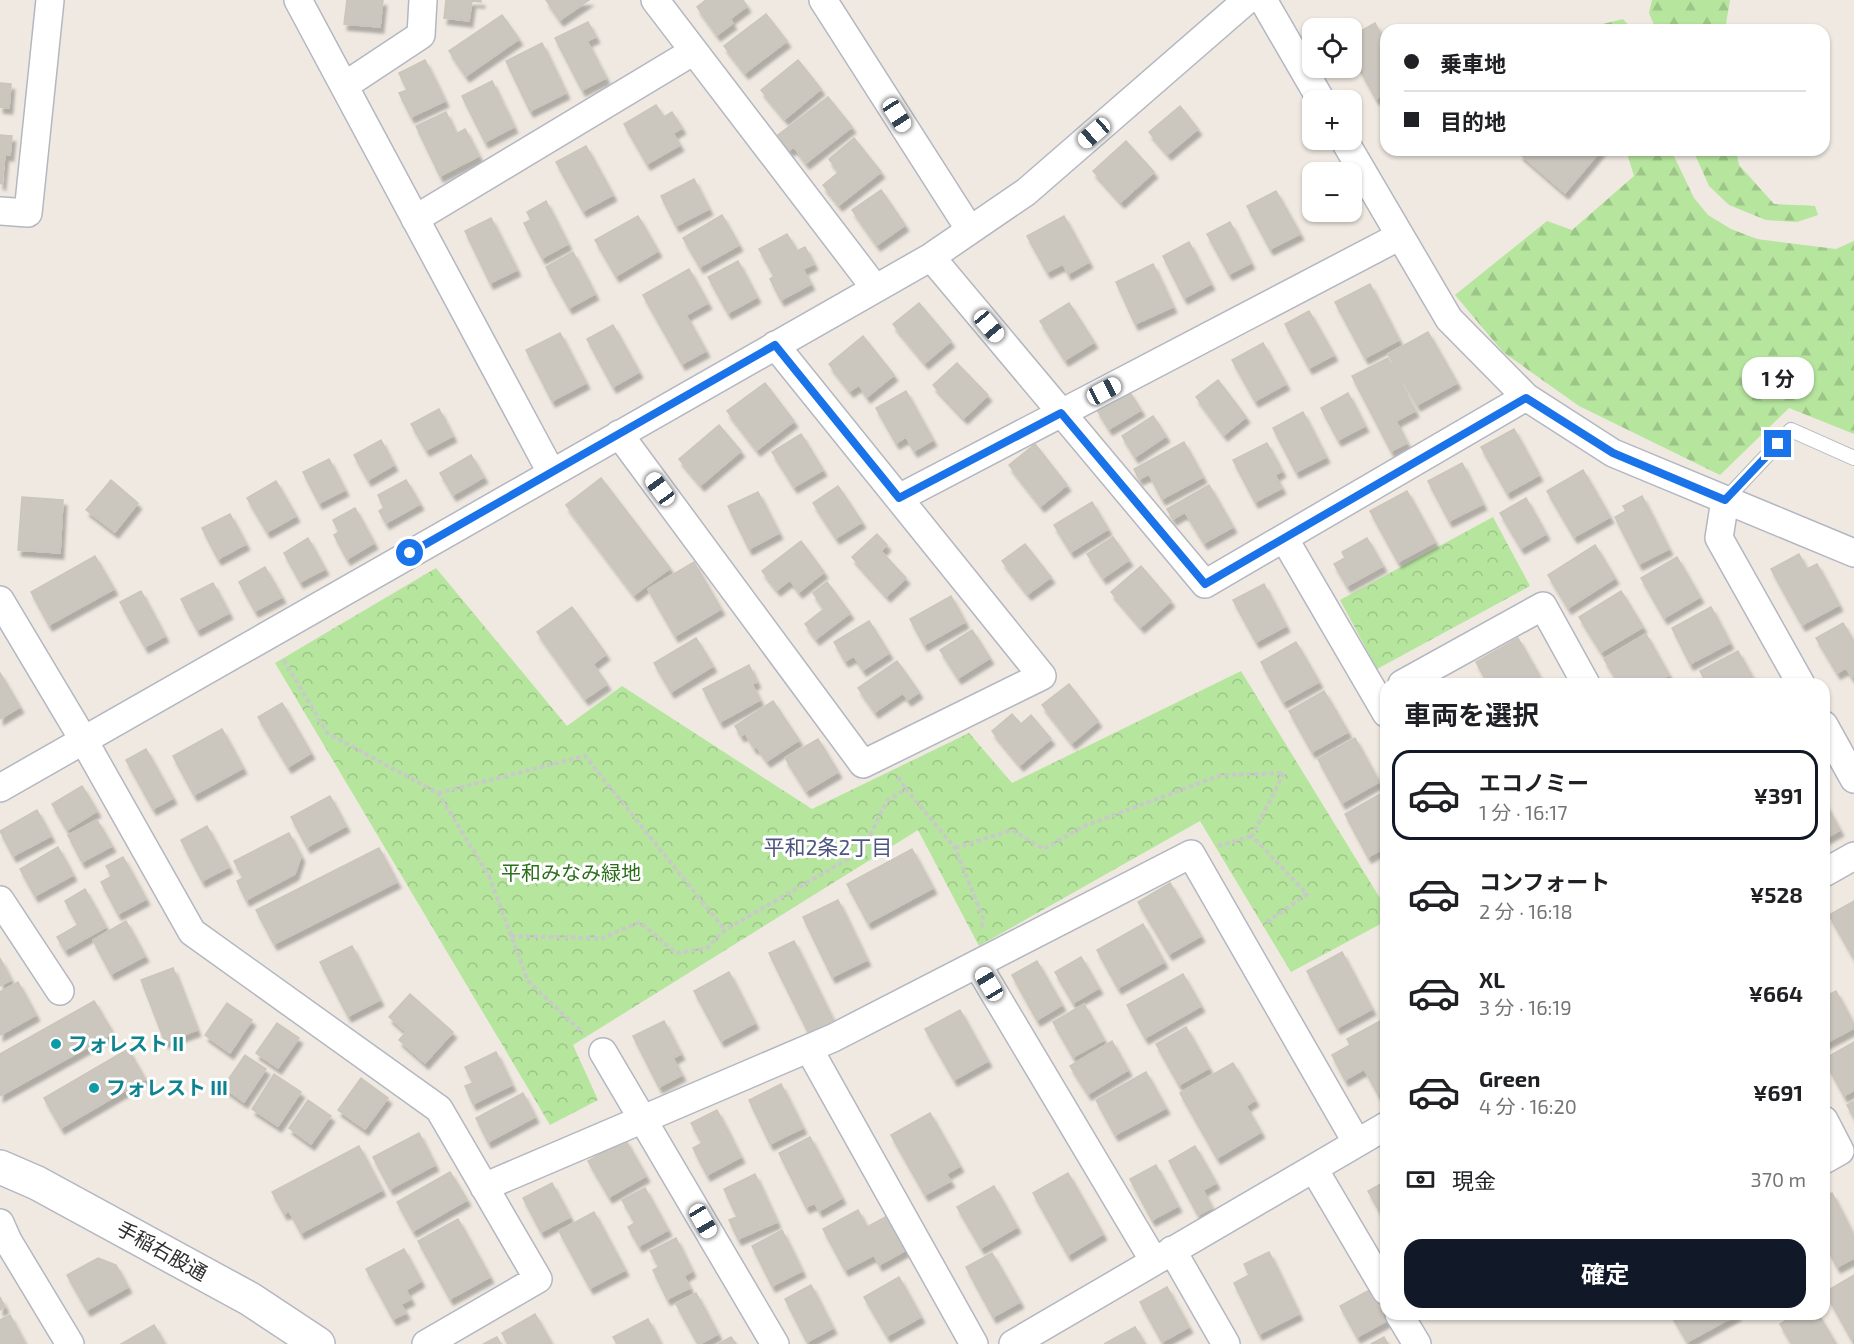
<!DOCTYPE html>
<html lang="ja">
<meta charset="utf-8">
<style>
body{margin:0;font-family:"Exo 2","Noto Sans JP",sans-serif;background:#f2f2f2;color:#202124;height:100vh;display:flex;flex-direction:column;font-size:22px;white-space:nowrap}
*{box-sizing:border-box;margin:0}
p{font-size:20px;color:#757577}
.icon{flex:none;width:33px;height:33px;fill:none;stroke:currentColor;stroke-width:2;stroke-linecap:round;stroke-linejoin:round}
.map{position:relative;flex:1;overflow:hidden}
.side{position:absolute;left:1380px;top:678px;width:450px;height:642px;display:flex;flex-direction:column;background:#fff;border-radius:18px;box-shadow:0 2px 4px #0004}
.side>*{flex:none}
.guide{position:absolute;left:1380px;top:24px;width:450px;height:132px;border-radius:18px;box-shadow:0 2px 4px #0004;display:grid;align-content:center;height:132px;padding:0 24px;background:#fff}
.buttons{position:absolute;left:1302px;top:18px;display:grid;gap:12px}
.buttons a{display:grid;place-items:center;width:60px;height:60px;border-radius:12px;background:#fff;box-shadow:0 2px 4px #0004;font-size:30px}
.end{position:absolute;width:27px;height:27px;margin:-14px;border:8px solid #1a73e8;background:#fff;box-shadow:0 0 0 3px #fff}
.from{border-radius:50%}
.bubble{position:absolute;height:42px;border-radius:18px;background:#fff;box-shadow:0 2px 4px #0004;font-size:20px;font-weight:700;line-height:42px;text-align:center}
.car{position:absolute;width:18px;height:36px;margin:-18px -9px;border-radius:8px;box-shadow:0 0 4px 2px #0007;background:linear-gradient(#fff 24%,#345 0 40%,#fff 0 76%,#345 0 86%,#fff 0)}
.guide b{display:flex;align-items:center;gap:21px;height:57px;font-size:22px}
.guide b+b{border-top:2px solid #e0e0e0}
.guide i{width:15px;height:15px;background:#202124}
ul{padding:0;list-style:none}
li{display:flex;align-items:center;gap:18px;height:90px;margin:0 12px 9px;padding:0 12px;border:3px solid transparent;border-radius:18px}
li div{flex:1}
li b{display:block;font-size:22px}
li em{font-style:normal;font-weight:700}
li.selected{border-color:#111827}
li>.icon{width:54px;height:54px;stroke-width:1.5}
h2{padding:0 24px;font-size:27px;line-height:72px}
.pay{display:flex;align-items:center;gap:15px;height:66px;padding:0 24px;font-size:22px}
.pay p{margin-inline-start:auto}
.cta{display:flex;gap:12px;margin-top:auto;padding:12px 24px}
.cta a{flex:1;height:69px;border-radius:18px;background:#111827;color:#fff;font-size:24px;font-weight:700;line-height:69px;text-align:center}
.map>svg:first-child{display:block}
</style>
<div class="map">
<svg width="1854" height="1344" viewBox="0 0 1854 1344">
<defs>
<pattern id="forest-firs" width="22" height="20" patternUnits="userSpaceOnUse" patternTransform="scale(1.5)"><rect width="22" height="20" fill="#b6e59e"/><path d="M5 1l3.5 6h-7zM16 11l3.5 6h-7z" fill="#9dc588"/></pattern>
<pattern id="park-crowns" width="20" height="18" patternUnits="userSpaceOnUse" patternTransform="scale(1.5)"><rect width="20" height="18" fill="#b6e59e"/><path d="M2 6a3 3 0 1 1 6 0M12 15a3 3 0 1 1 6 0" fill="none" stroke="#9dc588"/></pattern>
<filter id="shadow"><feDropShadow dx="3.5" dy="6" stdDeviation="1.5" flood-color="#0004"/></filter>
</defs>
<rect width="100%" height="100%" fill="#efe9e1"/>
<path fill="url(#forest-firs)" d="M1652,0H1730L1725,30H1656L1649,13Z
M1623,19L1633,30H1588L1587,28Z
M1626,150H1671L1694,198L1708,215L1731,229L1757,239L1836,249L1854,241V434L1789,408L1720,475L1579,406L1503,352L1455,295L1547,221L1572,230L1634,176Z
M1693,150H1736L1739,165L1774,204L1815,206L1818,215L1797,222L1766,220L1729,205L1709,186Z"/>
<path fill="url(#park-crowns)" d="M1493,517L1530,586L1377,669L1340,600Z
M436,568L567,726L622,686L812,809L969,733L1012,783L1241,671L1386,908V921L1291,972L1200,821L979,946L918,830L573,1045L598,1100L550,1125L275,663Z"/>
<path fill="#cbc7bf" stroke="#cbc5ba" stroke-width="1.5" filter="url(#shadow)" d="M347,0H383L380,27L344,24Z
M446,0H481V2L472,1L469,21L444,18Z
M546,0H589L560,20Z
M706,0H743L747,6L730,19L733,23L717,35L697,7Z
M766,14L787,41L745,73L724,46Z
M502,15L519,39L466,76L449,51Z
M588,22L596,37L587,41L606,78L582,90L555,38Z
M1375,23L1386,44V93L1376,99L1352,55V36Z
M542,43L566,93L530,111L506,61Z
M425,60L445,101L411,117L399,93L407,90L399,73Z
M798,60L821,89L785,119L761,90Z
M492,81L514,127L485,142L462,96Z
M0,83L11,84L9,108L0,107Z
M828,97L852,127L806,163L794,147L789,150L778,135Z
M656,105L664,117L672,112L682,128L673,133L680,145L647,164L624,124Z
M1180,106L1198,129L1168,154L1149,132Z
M446,112L456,134L465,129L479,156L440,176L416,126Z
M0,135L12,136L10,155L5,154L2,184L0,183Z
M854,138L881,172L839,205L823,185L839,172L829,159Z
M1126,141L1154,172L1121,202L1093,171Z
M586,146L613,195L583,211L556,162Z
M1523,150H1601L1565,193L1520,154Z
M694,179L709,209L676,226L661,196Z
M881,190L905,225L877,245L852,210Z
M1276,191L1300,234L1270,249L1247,206Z
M546,201L568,244L542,258L524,223L531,220L527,212Z
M722,215L739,245L700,267L683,238Z
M638,216L658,251L616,276L595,240Z
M1064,216L1089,262L1068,274L1063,264L1047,272L1027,236Z
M491,218L517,270L490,283L465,231Z
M1230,222L1251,263L1229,274L1207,234Z
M787,234L797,251L805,247L814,264L803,269L811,284L781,300L770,279L774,276L759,249Z
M1189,242L1211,284L1184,298L1163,256Z
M573,252L595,294L569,308L546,267Z
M738,261L757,297L728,313L708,277Z
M1153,264L1173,307L1135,324L1116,282Z
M689,269L708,303L686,315L706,351L682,364L643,295Z
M1370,284L1399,340L1365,358L1335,302Z
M919,303L951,341L925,363L893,324Z
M1069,303L1094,342L1065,360L1040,321Z
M1309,311L1334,355L1309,368L1285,324Z
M613,325L639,372L613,387L587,339Z
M1428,332L1457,383L1417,405L1388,354Z
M560,333L586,383L552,401L526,350Z
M863,336L894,375L867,397L859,385L850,391L829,364Z
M1263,343L1286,384L1255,401L1232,360Z
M1388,358L1415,411L1396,421L1407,443L1391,451L1352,376Z
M957,363L988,395L964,418L933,385Z
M1218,380L1246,417L1224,435L1196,397Z
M765,383L794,421L757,450L727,411Z
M1128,390L1141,410L1109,429L1097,410Z
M906,391L933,440L914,451L906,437L896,443L876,408Z
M1348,393L1365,426L1338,440L1321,408Z
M439,409L453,436L426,450L411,424Z
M1303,412L1326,457L1296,472L1273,428Z
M1153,416L1166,436L1135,457L1122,436Z
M719,425L741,451L701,485L679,459Z
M1514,429L1539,475L1507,493L1481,447Z
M801,434L823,470L794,487L772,452Z
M381,440L394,465L368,480L354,455Z
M1184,442L1203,477L1162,499L1149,474L1139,479L1134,469Z
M1267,443L1282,471L1275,475L1282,488L1255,502L1233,460Z
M1035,444L1067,485L1041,506L1009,465Z
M471,455L484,477L453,495L440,473Z
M329,459L345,490L319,503L303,472Z
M1462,463L1483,504L1449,521L1428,481Z
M1583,470L1610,517L1574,537L1547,491Z
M601,478L670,568L634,595L566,505Z
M111,480L138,503L115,532L86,510Z
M406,480L420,504L386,523L379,511L384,508L378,495Z
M276,481L296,516L267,532L247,498Z
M1209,485L1233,527L1204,543L1185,512L1173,519L1167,509Z
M838,486L862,522L836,538L813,503Z
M1407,491L1435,542L1398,562L1370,511Z
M758,492L779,533L749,549L728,506Z
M1642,496L1669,549L1639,564L1615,517L1626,511L1623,506Z
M22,497L63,500L60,553L18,550Z
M1526,498L1546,534L1521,548L1500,513Z
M1092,502L1108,529L1071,552L1054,525Z
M355,508L374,543L347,559L334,535L339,532L333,520Z
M230,514L246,544L218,559L202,528Z
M877,534L887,545L881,551L906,578L887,596L852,557Z
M1113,537L1129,560L1103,578L1087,554Z
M308,538L325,569L300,582L284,553Z
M1367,538L1383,566L1347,586L1334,564L1345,558L1342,552Z
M801,541L824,572L799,592L790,580L777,590L762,571Z
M1025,544L1051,577L1028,594L1002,561Z
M1595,545L1615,578L1568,608L1548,575Z
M1799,554L1807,569L1817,564L1839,605L1802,625L1771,569Z
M95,556L114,589L49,625L31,592Z
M1677,557L1700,597L1664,618L1641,578Z
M694,562L721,609L675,636L648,589Z
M1141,566L1171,601L1141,627L1111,592Z
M265,567L282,597L255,611L239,582Z
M827,582L850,613L816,639L805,624L824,609L813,593Z
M213,583L229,613L197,630L181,599Z
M1264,584L1286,626L1256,642L1233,600Z
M141,591L165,636L145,647L120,602Z
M1621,591L1643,627L1601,652L1579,617Z
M951,596L965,622L924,645L910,619Z
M572,607L606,654L593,664L607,684L585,699L537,632Z
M1711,607L1730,643L1690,664L1672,628Z
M869,621L889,653L863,670L854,656L845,661L834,642Z
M1843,623L1854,642V676L1852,677L1846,668L1837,673L1816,638Z
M972,630L990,658L958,678L940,650Z
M1646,634L1669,675L1653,684H1619L1604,659Z
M696,638L713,666L671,692L654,663Z
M1518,638L1544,684H1488L1476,662Z
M1296,642L1319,682L1283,702L1261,662Z
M1738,651L1756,684H1707L1700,671Z
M897,661L919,692L908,700L903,693L875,712L858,688Z
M749,665L757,682L752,684L760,700L720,722L703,689Z
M0,673L20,707L0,719Z
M1069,684L1098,721L1072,743L1042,705Z
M1324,691L1348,732L1312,752L1289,711Z
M773,701L799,740L767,761L756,746L754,748L745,733L741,736L735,726Z
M282,703L311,753L288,767L258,717Z
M1012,714L1021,724L1031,715L1051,739L1020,765L992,731Z
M222,729L243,768L194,795L173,756Z
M1355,738L1379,782L1342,803L1318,759Z
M818,739L838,772L806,791L785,758Z
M146,749L173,798L153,809L126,760Z
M82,786L97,811L67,830L52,804Z
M1382,793L1386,800V847L1368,857L1345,814Z
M330,796L346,826L307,847L291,817Z
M1824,801L1840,830L1824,839Z
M37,810L51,836L13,856L0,831Z
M97,820L112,846L82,862L68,835Z
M207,826L229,867L202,881L181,840Z
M289,833L301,856L295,874L246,900L237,881L243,878L234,861Z
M58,847L73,875L35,896L20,869Z
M379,848L397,882L274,944L256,910Z
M912,849L933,888L868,923L847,884Z
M123,857L146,899L118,914L101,882L112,876L106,866Z
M1170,883L1201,936L1169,954L1138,902Z
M85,889L106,927L65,950L57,937L78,925L65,901Z
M838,900L867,960L832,977L803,917Z
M1854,901V959L1829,915Z
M126,921L145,956L111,974L93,940Z
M1143,924L1164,962L1118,988L1097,950Z
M794,941L835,1024L810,1036L769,953Z
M352,946L380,1000L348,1016L320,962Z
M1342,952L1372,1009L1337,1028L1307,971Z
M1081,957L1099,988L1073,1003L1055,972Z
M0,958L11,980L0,986Z
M1037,961L1062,1005L1037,1020L1012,975Z
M173,968L197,1030L165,1042L141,980Z
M729,972L755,1023L721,1041L694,991Z
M1183,974L1201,1006L1145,1038L1127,1005Z
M18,982L36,1015L0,1035V992Z
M1836,991L1854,1025V1028L1824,1044V997Z
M410,994L453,1032L425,1063L399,1040L406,1032L389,1017Z
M94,1001L113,1033L0,1096V1054Z
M227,1003L252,1020L230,1053L205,1035Z
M1084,1004L1104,1040L1073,1057L1053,1022Z
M960,1010L988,1061L954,1080L925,1029Z
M1382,1020L1386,1026V1090L1378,1094L1364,1069L1345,1080L1332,1055L1350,1045L1347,1039Z
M664,1021L681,1054L673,1058L682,1075L659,1087L633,1036Z
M277,1023L299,1038L278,1068L256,1053Z
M1186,1027L1209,1068L1179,1085L1156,1044Z
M1112,1041L1128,1070L1088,1094L1070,1066Z
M1854,1042V1090L1844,1096L1824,1059Z
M128,1049L145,1079L61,1128L44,1098Z
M496,1052L512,1085L473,1104L465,1086L473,1083L465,1067Z
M245,1055L266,1069L244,1102L223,1087Z
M1233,1063L1255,1100L1246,1106L1261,1132L1217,1158L1180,1093Z
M1146,1072L1166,1108L1115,1135L1096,1100Z
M274,1074L301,1092L278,1126L252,1109Z
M361,1078L388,1098L365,1129L338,1110Z
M781,1084L803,1128L770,1144L749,1100Z
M523,1093L535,1117L488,1142L476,1118Z
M308,1100L331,1116L311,1144L289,1128Z
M1854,1101V1118L1847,1105Z
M717,1110L741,1157L707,1175L693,1148L702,1143L691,1123Z
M930,1113L960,1166L946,1174L951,1181L925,1195L891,1135Z
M419,1133L435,1165L390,1189L373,1157Z
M810,1137L842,1198L819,1211L815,1203L806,1207L779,1153Z
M625,1139L646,1176L609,1197L588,1161Z
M359,1146L382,1190L301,1233L289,1211L284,1214L272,1192Z
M1195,1146L1216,1183L1203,1190L1212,1208L1198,1215L1169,1161Z
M1156,1165L1178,1206L1152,1220L1130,1179Z
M450,1172L467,1200L413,1231L397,1202Z
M1068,1173L1103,1234L1068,1255L1033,1193Z
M755,1174L777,1222L738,1239L729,1220L737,1217L724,1189Z
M1386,1181V1223L1368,1191Z
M552,1183L570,1217L541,1232L523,1198Z
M994,1186L1017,1227L981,1248L957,1207Z
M645,1188L668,1230L639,1246L628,1227L635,1223L622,1200Z
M1832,1193L1854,1236V1258L1837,1267L1824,1242V1197Z
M858,1210L867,1227L889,1215L908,1249L879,1265L874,1255L845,1270L823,1229Z
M594,1212L625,1270L590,1288L559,1231Z
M458,1219L490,1277L450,1299L418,1241Z
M782,1230L802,1271L772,1286L752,1246Z
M676,1238L692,1271L684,1276L690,1288L667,1299L653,1270L659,1267L650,1251Z
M404,1249L421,1281L406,1290L411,1299L401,1304L406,1313L393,1319L366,1269Z
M1269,1252L1299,1314L1259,1334L1234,1283L1249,1275L1244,1264Z
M992,1253L1020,1302L993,1317L966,1267Z
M98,1258L116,1265L128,1287L87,1310L67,1275Z
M1854,1275V1338L1852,1340L1825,1292Z
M899,1277L921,1317L887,1336L864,1297Z
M811,1285L833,1328L807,1342L785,1299Z
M1167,1287L1189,1327L1162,1342L1140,1302Z
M1375,1287L1386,1307V1314L1392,1318L1357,1337L1340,1306Z
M696,1293L718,1334L700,1344H698L676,1304Z
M0,1297L5,1307L0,1310Z
M535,1314L552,1344H508L502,1333Z
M1671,1314H1738L1687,1342Z
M1796,1314H1818L1836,1344H1792L1780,1324Z
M10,1315L25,1343L24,1344H0V1320Z
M648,1319L661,1344H617L613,1337Z
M154,1325L165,1344H121Z
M1135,1327L1145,1344H1104Z
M497,1337L501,1344H483Z
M731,1337L736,1344H718Z
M1384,1337L1388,1344H1371Z"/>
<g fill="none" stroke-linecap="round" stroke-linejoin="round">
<g stroke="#b4b7c1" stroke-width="16">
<path id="lane" d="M1725,500L1791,430L1854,458"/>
</g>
<g stroke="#b4b7c1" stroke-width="30">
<path id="street" d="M298,0L551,472
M655,0L875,288
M823,0L970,230
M1263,0L1321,100
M344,86L421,35L423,0
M1344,140L1449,319L1526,397L1613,453L1854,553
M0,211L28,213L50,0
M415,219L694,51
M931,257L1205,584L1526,397
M619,434L863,764L1042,676L775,345
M899,498L1400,236
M1725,500L1719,538L1801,684
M1284,538L1386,713
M0,600L83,739L192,932L439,1109L538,1279L426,1344
M1402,684L1543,606L1586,684
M1824,725L1854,779
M0,788L931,257L1026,192L1247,0
M1824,873L1854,856
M0,900L60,991
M977,964L1154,1261
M809,1049L974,1344
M603,1052L775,1344
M1824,1120L1840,1151L1824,1160
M1314,1169L1386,1291
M484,1187L833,1038L1191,854L1357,1143
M0,1223L8,1241L70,1344
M1172,1250L1226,1344
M1399,1314L1417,1344
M1013,1344L1386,1126"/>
</g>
<g stroke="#b4b7c1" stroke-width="36">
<path id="secondary" d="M0,1167L37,1183L250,1299L318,1344"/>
</g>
<path stroke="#c9c9c9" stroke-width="4" stroke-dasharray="4.5 3" stroke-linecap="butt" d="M284,660L327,733L438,793L489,876L528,981L583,1033
M898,777L906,789
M438,793L585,756L725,930
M1218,846L1252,836
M955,848L1012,830L1044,849L1082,827L1221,775L1284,773L1252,836L1307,894L1264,924
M511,936L602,938L640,922L676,953L707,948L725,930L862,851L887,801L906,789L955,848L983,918L982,928"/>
<use href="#lane" stroke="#fff" stroke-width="14"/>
<use href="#street" stroke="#fff" stroke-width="27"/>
<use href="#secondary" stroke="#fff" stroke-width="33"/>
</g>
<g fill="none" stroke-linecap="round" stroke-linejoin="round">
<path stroke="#1a73e8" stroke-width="8" d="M410,553L775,345L899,498L1061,413L1205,584L1526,398L1613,453L1725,500L1778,444"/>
</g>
<g fill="#0f9aa8" stroke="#fff" stroke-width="2">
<circle cx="56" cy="1044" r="6"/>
<circle cx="94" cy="1088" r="6"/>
</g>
<g text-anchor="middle" stroke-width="6" stroke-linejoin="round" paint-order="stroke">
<g font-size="20" fill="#2c6e1b" stroke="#fff">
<text x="571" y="880">平和みなみ緑地</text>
</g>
<g font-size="20" font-weight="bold" fill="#0d838f" stroke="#fff" text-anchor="start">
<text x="68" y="1051">フォレスト II</text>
<text x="106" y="1095">フォレスト III</text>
</g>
<g font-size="20" fill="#2e2e2e" stroke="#fff">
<text transform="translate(162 1251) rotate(29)" y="7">手稲右股通</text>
</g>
<g font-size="21" fill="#4d5680" stroke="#fff">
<text x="828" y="855">平和2条2丁目</text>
</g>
</g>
</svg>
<div class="buttons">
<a><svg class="icon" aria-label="locate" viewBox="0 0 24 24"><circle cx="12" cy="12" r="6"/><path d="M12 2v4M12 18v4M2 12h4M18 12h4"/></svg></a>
<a>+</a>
<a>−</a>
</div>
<i class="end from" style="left:410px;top:553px"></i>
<i class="end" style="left:1778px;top:444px"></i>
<div class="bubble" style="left:1742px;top:357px;width:72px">1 分</div>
<i class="car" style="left:897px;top:115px;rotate:147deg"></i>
<i class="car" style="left:1094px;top:133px;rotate:229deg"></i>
<i class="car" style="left:989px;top:326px;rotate:140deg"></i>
<i class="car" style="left:1104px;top:391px;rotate:62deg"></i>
<i class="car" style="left:660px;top:489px;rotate:324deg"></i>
<i class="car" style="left:989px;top:984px;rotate:329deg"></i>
<i class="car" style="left:703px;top:1221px;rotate:150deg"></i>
<div class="guide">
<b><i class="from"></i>乗車地</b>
<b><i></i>目的地</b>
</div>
<section class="side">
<h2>車両を選択</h2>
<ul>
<li class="selected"><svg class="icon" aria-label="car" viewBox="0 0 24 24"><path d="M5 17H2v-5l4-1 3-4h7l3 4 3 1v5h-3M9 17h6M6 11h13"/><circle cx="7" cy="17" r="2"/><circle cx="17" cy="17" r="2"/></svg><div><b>エコノミー</b><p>1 分 · 16:17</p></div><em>¥391</em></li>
<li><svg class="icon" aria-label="car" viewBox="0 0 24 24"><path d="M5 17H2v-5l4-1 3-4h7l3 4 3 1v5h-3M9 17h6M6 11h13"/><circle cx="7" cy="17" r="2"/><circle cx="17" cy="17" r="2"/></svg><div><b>コンフォート</b><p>2 分 · 16:18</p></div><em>¥528</em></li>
<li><svg class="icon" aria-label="car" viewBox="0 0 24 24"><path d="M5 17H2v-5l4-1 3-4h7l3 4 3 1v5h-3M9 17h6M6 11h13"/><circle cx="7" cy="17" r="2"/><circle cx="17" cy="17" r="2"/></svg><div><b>XL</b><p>3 分 · 16:19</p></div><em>¥664</em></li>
<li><svg class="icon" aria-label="car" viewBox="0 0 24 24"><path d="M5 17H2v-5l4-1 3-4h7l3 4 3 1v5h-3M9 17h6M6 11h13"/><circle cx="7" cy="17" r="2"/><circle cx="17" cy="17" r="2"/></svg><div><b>Green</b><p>4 分 · 16:20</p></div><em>¥691</em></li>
</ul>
<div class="pay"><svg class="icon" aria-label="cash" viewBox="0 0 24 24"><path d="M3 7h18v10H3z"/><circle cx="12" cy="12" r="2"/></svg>現金<p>370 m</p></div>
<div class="cta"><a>確定</a></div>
</section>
</div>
